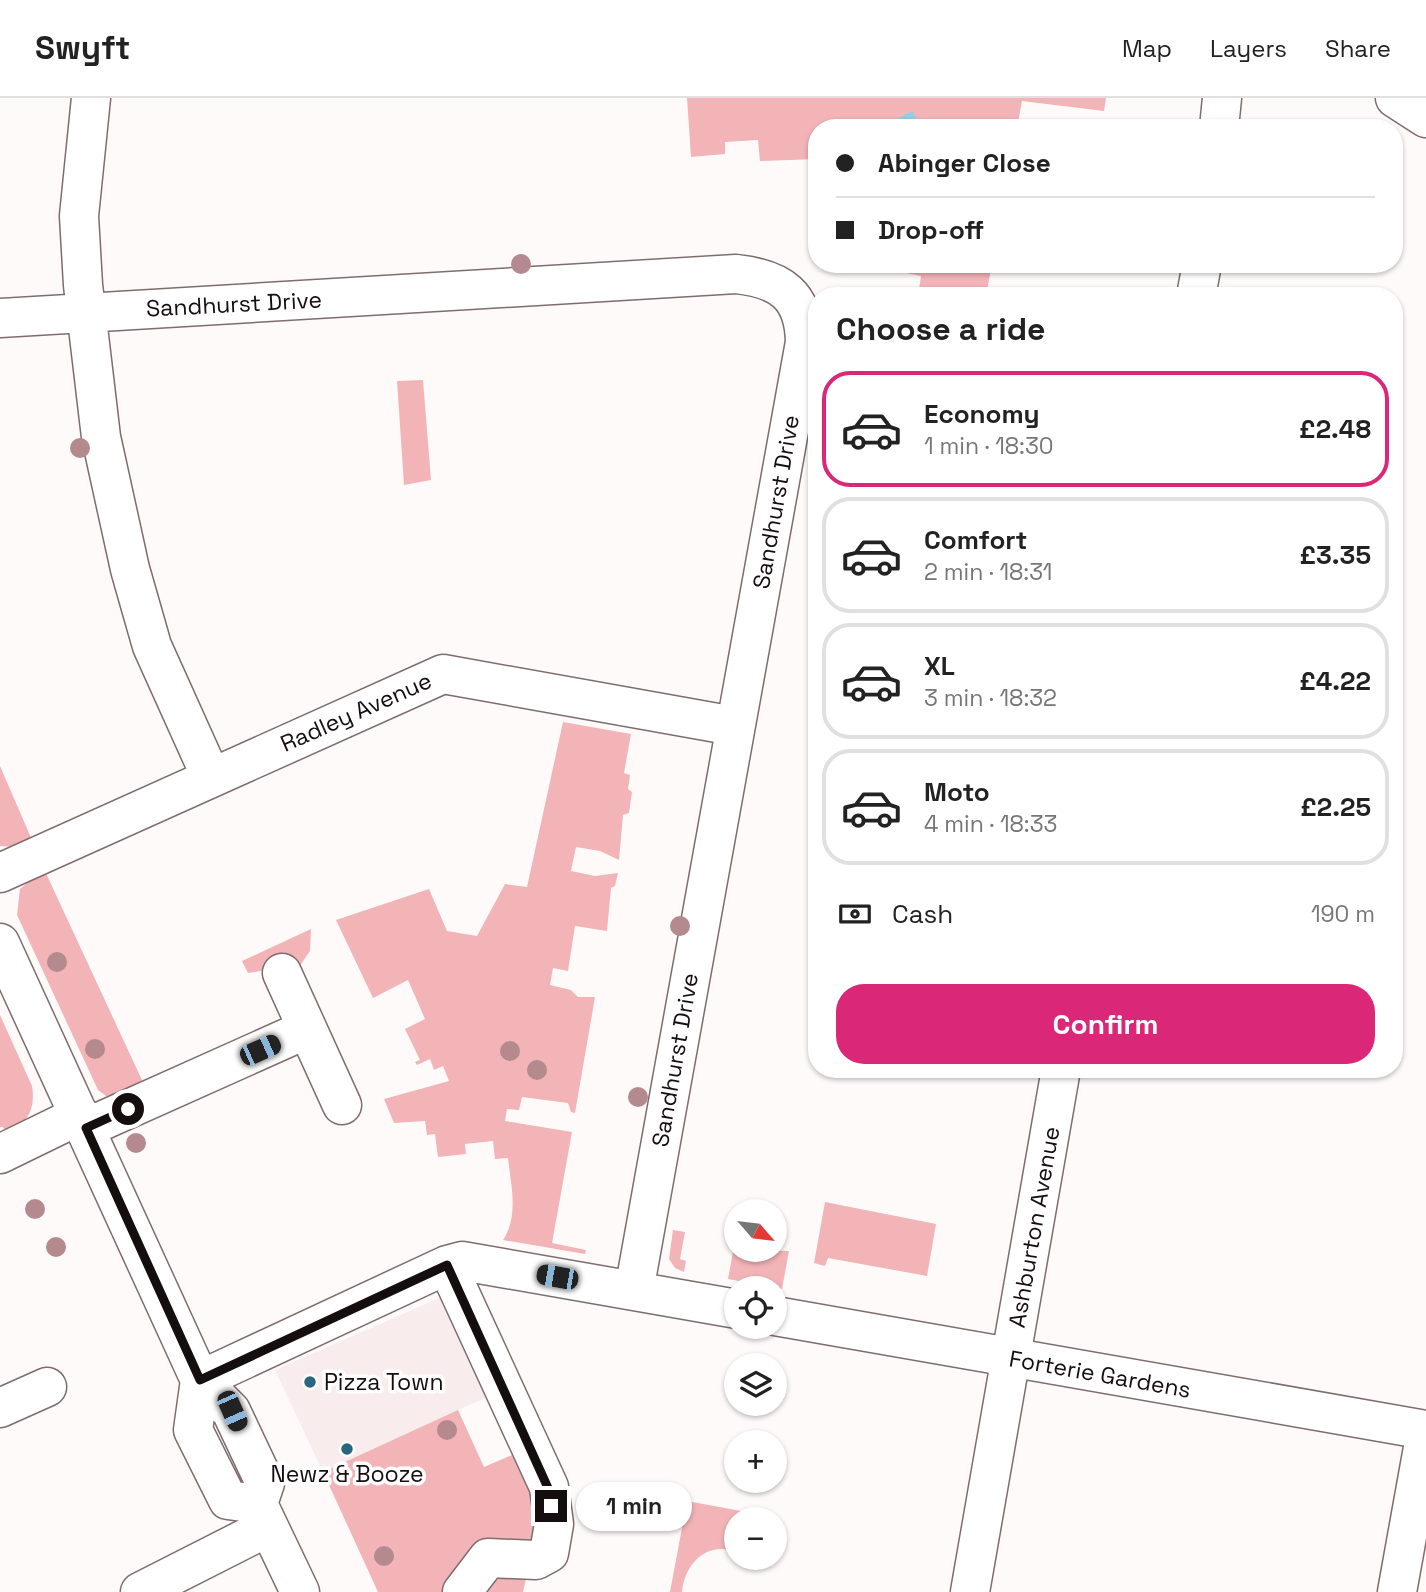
<!DOCTYPE html>
<meta charset="utf-8">
<style>
body{margin:0;font-family:"Space Grotesk",sans-serif;background:#f2f2f2;color:#222;height:100vh;display:flex;flex-direction:column;font-size:26px;white-space:nowrap}
*{box-sizing:border-box;margin:0}
p{font-size:23px;color:#767676}
.icon{flex:none;width:38px;height:38px;fill:none;stroke:currentColor;stroke-width:2;stroke-linecap:round;stroke-linejoin:round}
.map{position:relative;flex:1;overflow:hidden}
.details{position:absolute;left:808px;top:189px;width:595px;height:791px;display:flex;flex-direction:column;background:#fff;border-radius:28px;box-shadow:0 2px 5px #0004}
.details>*{flex:none}
.top-card{position:absolute;left:808px;top:21px;width:595px;height:154px;border-radius:28px;box-shadow:0 2px 5px #0004;display:grid;align-content:center;height:154px;padding:0 28px;background:#fff}
.needle{width:46px;rotate:118deg}
.buttons{position:absolute;left:724px;top:1101px;display:grid;gap:14px}
.buttons a{display:grid;place-items:center;width:63px;height:63px;border-radius:50%;background:#fff;box-shadow:0 2px 5px #0004;font-size:35px}
.end{position:absolute;width:32px;height:32px;margin:-16px;border:9px solid #150e0f;background:#fff;box-shadow:0 0 0 4px #fff}
.from{border-radius:50%}
.bubble{position:absolute;height:49px;border-radius:24px;background:#fff;box-shadow:0 2px 5px #0004;font-size:23px;font-weight:800;line-height:49px;text-align:center}
.car{position:absolute;width:21px;height:42px;margin:-21px -10px;border-radius:9px;box-shadow:0 0 5px 2px #0007;background:linear-gradient(#222 24%,#8ab4d8 0 40%,#222 0 76%,#8ab4d8 0 86%,#222 0)}
.top-card b{display:flex;align-items:center;gap:24px;height:66px;font-size:26px}
.top-card b+b{border-top:2px solid #e0e0e0}
.top-card i{width:18px;height:18px;background:#222}
ul{padding:0;list-style:none}
li{display:flex;align-items:center;gap:21px;height:116px;margin:0 14px 10px;padding:0 14px;border:4px solid #e0e0e0;border-radius:28px}
li div{flex:1}
li b{display:block;font-size:26px}
li em{font-style:normal;font-weight:800}
li.selected{border-color:#db2777}
li>.icon{width:63px;height:63px;stroke-width:1.5}
h2{padding:0 28px;font-size:32px;line-height:84px}
.pay{display:flex;align-items:center;gap:18px;height:77px;padding:0 28px;font-size:26px}
.pay p{margin-inline-start:auto}
.primary-button{display:flex;gap:14px;margin-top:auto;padding:14px 28px}
.primary-button a{flex:1;height:80px;border-radius:28px;background:#db2777;color:#fff;font-size:28px;font-weight:800;line-height:80px;text-align:center}
header{display:flex;align-items:center;gap:42px;box-sizing:border-box;height:98px;padding:0 35px;background:#fff;border-bottom:2px solid #e0e0e0}
header strong{font-size:33px}
nav{display:flex;gap:38px;margin-inline-start:auto;font-size:24px}
.map>svg:first-child{display:block}
</style>
<header>
<strong>Swyft</strong>
<nav><a>Map</a><a>Layers</a><a>Share</a></nav>
</header>
<div class="map">
<svg width="1426" height="1494" viewBox="0 0 1426 1494">
<rect width="100%" height="100%" fill="#fefafa"/>
<path fill="#f8eced" d="M453,1194L498,1294L323,1374L275,1272Z"/>
<path fill="#f3b4b8" d="M687,0H1106L1104,13L1022,3L1017,30H817V61L760,63L758,42L725,44V56L691,59Z
M863,166H992L986,198H918L921,178Z
M423,282L431,382L404,387L397,283Z
M563,624L631,636L624,675L630,677L628,691L632,694L629,715L623,717L619,762L600,753L576,749L571,773L595,778L618,775L615,788L611,790L607,833L575,828L568,873L553,870L550,887L571,892L578,899H595L575,1015L571,1014L568,1005L522,999L519,1012L507,1011L505,1023L572,1034L552,1145L586,1152L585,1156L503,1142C519,1118 511,1087 508,1060L495,1061L493,1043L465,1046L466,1056L438,1059L435,1036L427,1037L425,1023L394,1025L384,1001L449,983L443,968L434,972L430,961L417,967L415,964L420,962L405,931L425,921L408,882L373,900L336,822L429,791L447,833L477,838L505,786L527,789Z
M0,668L32,742L16,749L0,748Z
M44,771L148,995L110,1001L98,992L17,817L20,791Z
M311,831L310,853L297,872L275,871L248,875L242,863Z
M0,917L32,988C36,1012 27,1024 8,1038L3,1029H0Z
M825,1104L936,1126L927,1178L828,1160L825,1168L814,1165Z
M673,1132L685,1134L680,1161L686,1163L684,1174L675,1170L669,1161Z
M735,1143L737,1152L789,1153L782,1191L728,1181Z
M458,1312L484,1369L512,1357L541,1415L523,1494H378L323,1374Z
M687,1403L768,1418L767,1421H737V1454C707,1443 685,1465 682,1494H670Z"/>
<path fill="#90cfe9" d="M912,13L922,30H893L890,25Z"/>
<g fill="none" stroke-linecap="round" stroke-linejoin="round">
<g stroke="#7e6d6d" stroke-width="41">
<path id="minor" d="M91,0L79,118L83,187L101,339L130,471L152,548L211,679
M1395,0L1426,20
M1219,30L1222,0
M1196,198L1202,166
M0,220L736,176C781,181 804,197 805,244L634,1193
M0,775L443,576L734,628
M282,875L342,1007
M86,1030L307,931
M0,1056L80,1017
M447,1167L549,1389L554,1426L549,1455L536,1462L488,1460L462,1494
M775,1218L1426,1332
M200,1282L447,1167L462,1163L737,1211
M0,1310L47,1289
M140,1494L268,1429
M970,1494L1061,971
M1397,1494L1426,1333"/>
</g>
<g stroke="#7e6d6d" stroke-width="41">
<path id="major" d="M0,845L200,1282L231,1313L265,1385L258,1406L300,1494
M200,1282L193,1332L228,1402L258,1406"/>
</g>
<use href="#minor" stroke="#fff" stroke-width="38"/>
<use href="#major" stroke="#fff" stroke-width="38"/>
</g>
<g fill="#b48a8f">
<circle cx="521" cy="166" r="10"/>
<circle cx="80" cy="350" r="10"/>
<circle cx="680" cy="828" r="10"/>
<circle cx="57" cy="864" r="10"/>
<circle cx="95" cy="951" r="10"/>
<circle cx="510" cy="953" r="10"/>
<circle cx="537" cy="972" r="10"/>
<circle cx="638" cy="999" r="10"/>
<circle cx="136" cy="1045" r="10"/>
<circle cx="35" cy="1111" r="10"/>
<circle cx="56" cy="1149" r="10"/>
<circle cx="447" cy="1332" r="10"/>
<circle cx="384" cy="1458" r="10"/>
</g>
<g fill="none" stroke-linecap="round" stroke-linejoin="round">
<path stroke="#150e0f" stroke-width="9" d="M128,1011L86,1030L200,1282L447,1167L548,1390L551,1408"/>
</g>
<g fill="#2a677e" stroke="#fff" stroke-width="2.5">
<circle cx="310" cy="1284" r="7"/>
<circle cx="347" cy="1351" r="7"/>
</g>
<g text-anchor="middle" stroke-width="7" stroke-linejoin="round" paint-order="stroke">
<g font-size="23" fill="#150e0f" stroke="#fff">
<text transform="translate(234 206) rotate(-3)" y="8">Sandhurst Drive</text>
<text transform="translate(776 404) rotate(-80)" y="8">Sandhurst Drive</text>
<text transform="translate(356 614) rotate(-24)" y="8">Radley Avenue</text>
<text transform="translate(675 962) rotate(-80)" y="8">Sandhurst Drive</text>
<text transform="translate(1034 1129) rotate(-80)" y="8">Ashburton Avenue</text>
<text transform="translate(1100 1276) rotate(10)" y="8">Forterie Gardens</text>
</g>
<g font-size="23" fill="#150e0f" stroke="#fff" text-anchor="start">
<text x="324" y="1292">Pizza Town</text>
<text x="347" y="1384" text-anchor="middle">Newz &amp; Booze</text>
</g>
</g>
</svg>
<div class="buttons">
<a><svg class="needle" viewBox="-14 -14 28 28"><path d="M0-13l5 13h-10z" fill="#e53935"/><path d="M0 13l5-13h-10z" fill="#767676"/></svg></a>
<a><svg class="icon" aria-label="locate" viewBox="0 0 24 24"><circle cx="12" cy="12" r="6"/><path d="M12 2v4M12 18v4M2 12h4M18 12h4"/></svg></a>
<a><svg class="icon" aria-label="layers" viewBox="0 0 24 24"><path d="M12 4l9 5-9 5-9-5zM3 14l9 5 9-5"/></svg></a>
<a>+</a>
<a>−</a>
</div>
<i class="end from" style="left:128px;top:1011px"></i>
<i class="end" style="left:551px;top:1408px"></i>
<div class="bubble" style="left:576px;top:1384px;width:116px">1 min</div>
<i class="car" style="left:260px;top:952px;rotate:66deg"></i>
<i class="car" style="left:557px;top:1179px;rotate:280deg"></i>
<i class="car" style="left:232px;top:1313px;rotate:156deg"></i>
<div class="top-card">
<b><i class="from"></i>Abinger Close</b>
<b><i></i>Drop-off</b>
</div>
<section class="details">
<h2>Choose a ride</h2>
<ul>
<li class="selected"><svg class="icon" aria-label="car" viewBox="0 0 24 24"><path d="M5 17H2v-5l4-1 3-4h7l3 4 3 1v5h-3M9 17h6M6 11h13"/><circle cx="7" cy="17" r="2"/><circle cx="17" cy="17" r="2"/></svg><div><b>Economy</b><p>1 min · 18:30</p></div><em>£2.48</em></li>
<li><svg class="icon" aria-label="car" viewBox="0 0 24 24"><path d="M5 17H2v-5l4-1 3-4h7l3 4 3 1v5h-3M9 17h6M6 11h13"/><circle cx="7" cy="17" r="2"/><circle cx="17" cy="17" r="2"/></svg><div><b>Comfort</b><p>2 min · 18:31</p></div><em>£3.35</em></li>
<li><svg class="icon" aria-label="car" viewBox="0 0 24 24"><path d="M5 17H2v-5l4-1 3-4h7l3 4 3 1v5h-3M9 17h6M6 11h13"/><circle cx="7" cy="17" r="2"/><circle cx="17" cy="17" r="2"/></svg><div><b>XL</b><p>3 min · 18:32</p></div><em>£4.22</em></li>
<li><svg class="icon" aria-label="car" viewBox="0 0 24 24"><path d="M5 17H2v-5l4-1 3-4h7l3 4 3 1v5h-3M9 17h6M6 11h13"/><circle cx="7" cy="17" r="2"/><circle cx="17" cy="17" r="2"/></svg><div><b>Moto</b><p>4 min · 18:33</p></div><em>£2.25</em></li>
</ul>
<div class="pay"><svg class="icon" aria-label="cash" viewBox="0 0 24 24"><path d="M3 7h18v10H3z"/><circle cx="12" cy="12" r="2"/></svg>Cash<p>190 m</p></div>
<div class="primary-button"><a>Confirm</a></div>
</section>
</div>
